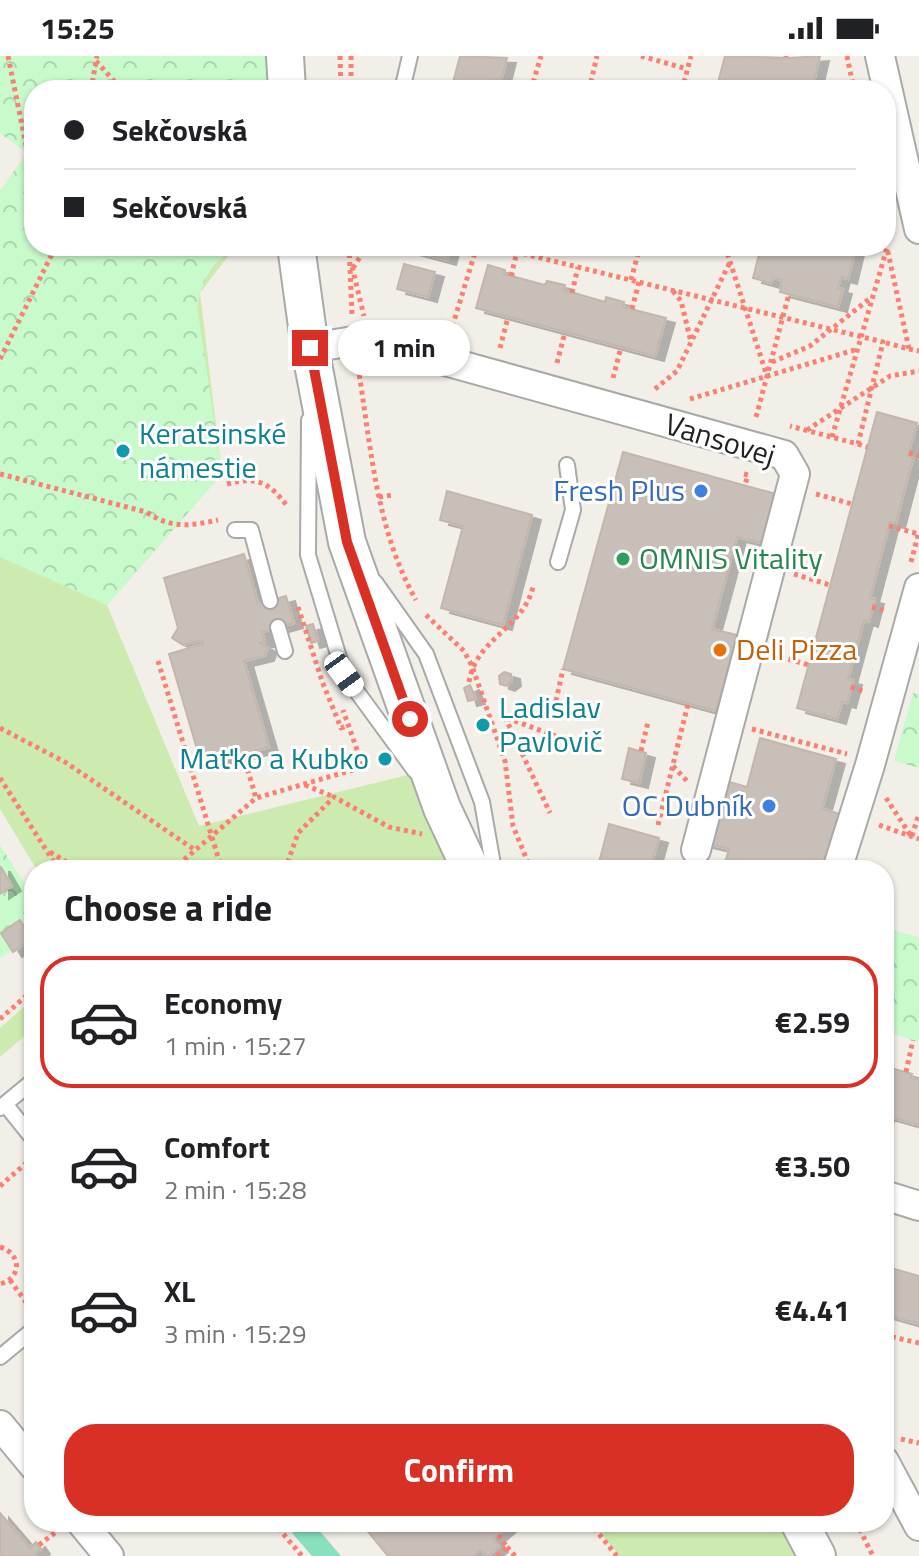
<!DOCTYPE html>
<meta charset="utf-8">
<style>
body{margin:0;font-family:"Titillium Web",sans-serif;background:#f6f6f6;color:#202124;height:100vh;display:flex;flex-direction:column;font-size:30px;white-space:nowrap}
*{box-sizing:border-box;margin:0}
p{font-size:26px;color:#757577}
.icon{flex:none;width:44px;height:44px;fill:none;stroke:currentColor;stroke-width:2;stroke-linecap:round;stroke-linejoin:round}
.map{position:relative;flex:1;overflow:hidden}
.side{position:absolute;left:24px;top:804px;width:870px;height:672px;display:flex;flex-direction:column;background:#fff;border-radius:32px;box-shadow:0 2px 6px #0004}
.side>*{flex:none}
.top-card{position:absolute;left:24px;top:24px;width:872px;height:176px;border-radius:32px;box-shadow:0 2px 6px #0004;display:grid;align-content:center;height:176px;padding:0 40px;background:#fff}
.end{position:absolute;width:36px;height:36px;margin:-18px;border:10px solid #d93025;background:#fff;box-shadow:0 0 0 4px #fff}
.from{border-radius:50%}
.bubble{position:absolute;height:56px;border-radius:28px;background:#fff;box-shadow:0 2px 6px #0004;font-size:26px;font-weight:700;line-height:56px;text-align:center}
.car{position:absolute;width:24px;height:48px;margin:-24px -12px;border-radius:10px;box-shadow:0 0 6px 2px #0007;background:linear-gradient(#fff 24%,#345 0 40%,#fff 0 76%,#345 0 86%,#fff 0)}
.top-card b{display:flex;align-items:center;gap:28px;height:76px;font-size:30px}
.top-card b+b{border-top:2px solid #e0e0e0}
.top-card i{width:20px;height:20px;background:#202124}
ul{padding:0;list-style:none}
li{display:flex;align-items:center;gap:24px;height:132px;margin:0 16px 12px;padding:0 24px;border:4px solid transparent;border-radius:32px}
li div{flex:1}
li b{display:block;font-size:30px}
li em{font-style:normal;font-weight:700}
li.active{border-color:#d93025}
li>.icon{width:72px;height:72px;stroke-width:1.5}
h2{padding:0 40px;font-size:36px;line-height:96px}
.action{display:flex;gap:16px;margin-top:auto;padding:16px 40px}
.action a{flex:1;height:92px;border-radius:32px;background:#d93025;color:#fff;font-size:32px;font-weight:700;line-height:92px;text-align:center}
.status{display:flex;justify-content:space-between;align-items:center;height:56px;padding:0 40px;background:#fff;direction:ltr}
.status svg{height:22px;fill:currentColor}
.map>svg:first-child{display:block}
</style>
<div class="status"><b>15:25</b><svg viewBox="0 0 49 12"><path d="M0 12V9h3v3zM5 12V6h3v6zM10 12V3h3v9zM15 12V0h3v12zM26 1h20v11H26zM47 4h2v5h-2z"/></svg></div>
<div class="map">
<svg width="919" height="1500" viewBox="0 0 919 1500">
<defs>
<pattern id="park-crowns" width="20" height="18" patternUnits="userSpaceOnUse" patternTransform="scale(2)"><rect width="20" height="18" fill="#c8facc"/><path d="M2 6a3 3 0 1 1 6 0M12 15a3 3 0 1 1 6 0" fill="none" stroke="#acd6af"/></pattern>
<filter id="shadow"><feDropShadow dx="9" dy="5" stdDeviation="0" flood-color="#0004"/></filter>
</defs>
<rect width="100%" height="100%" fill="#f2efe9"/>
<path fill="#cdebb0" d="M0,0L34,34V190H256L229,199L200,237L222,418L107,549L199,770L424,715L473,814H37L0,753V135L27,97L0,77Z
M34,942V972L0,1001V972Z
M591,1466H803L820,1500H620Z"/>
<path fill="url(#park-crowns)" d="M0,0H278L281,34H34V190H253C216,195 205,216 197,250L222,418L107,549L0,501V135L27,97L0,77Z
M913,637L919,638V712L894,705Z
M0,789L34,842V880L0,902Z
M886,873L919,881V986L884,975V877Z"/>
<path fill="#88e0be" d="M304,1466H312L341,1500H312L292,1477Z"/>
<path fill="#c7bfb8" stroke="#c4b6ab" stroke-width="2" filter="url(#shadow)" d="M460,0L507,2L501,25L496,24L493,34H451Z
M725,0L789,2L820,0L812,34H716Z
M408,190H451L447,204L407,193Z
M761,190H856L848,223L841,221L838,232L843,233L838,251L780,236L782,224L773,222L771,227L753,222Z
M404,208L435,216L428,241L397,233Z
M488,209L505,214L504,218L545,229L547,225L565,229L564,234L605,246L606,241L624,246L623,251L666,262L655,300L476,252Z
M877,356L917,367L908,400L913,402L896,467L890,466L889,470L870,542L875,543L869,566L864,564L848,623L853,624L847,647L842,646L837,663L797,652Z
M623,396L776,438L762,487L737,481L712,573L737,579L716,655L563,613Z
M447,435L532,459L503,569L441,552L463,470L440,464Z
M244,498L258,548L286,540L294,567L262,576L265,586L260,587L268,592L265,600L244,605L269,691L202,710L169,598L203,588L201,584L183,589L172,582L178,572L164,522Z
M313,568L318,585L311,587L306,570Z
M504,616L511,618L512,625L506,630L500,628L499,620Z
M470,629L476,643L468,645L464,632Z
M760,682L836,703L822,753L844,759L830,808L815,804L812,814H723L729,793L704,787L722,724L747,731Z
M629,692L646,697L639,727L622,723Z
M609,768L659,782L650,814H597Z
M652,806L679,814H650Z
M1,811L12,830L0,838V811Z
M20,864L32,883L13,896L1,877Z
M884,1010L912,1018L911,1022L919,1024V1069L884,1059Z
M884,1210L919,1220V1268L884,1258Z
M0,1457L30,1492L36,1486L41,1493L35,1498L36,1500H0Z
M360,1466H513L493,1483L499,1491L488,1500L480,1494L473,1500H388Z"/>
<g fill="none" stroke-linecap="round" stroke-linejoin="round">
<g stroke="#a9a9a9" stroke-width="18">
<path id="service" d="M402,34L410,0
M309,364L308,499L344,618L415,715
M235,474H251L270,545
M558,506L573,454L567,409
M375,526L426,598L482,746L494,814
M278,571L285,595
M5,1048L34,1084
M0,1052L34,1024
M0,1301L34,1273"/>
</g>
<g stroke="#a9a9a9" stroke-width="32">
<path id="minor" d="M880,0L919,173
M310,292L366,283L784,399L795,418L696,794
M837,814L870,709L919,532
M884,1139L919,1150
M0,1369L34,1410
M884,1405L919,1470
M81,1466L109,1500"/>
</g>
<g stroke="#a9a9a9" stroke-width="40">
<path id="tertiary" d="M285,0L287,34
M296,190L310,292L347,486L442,752L471,814
M799,1466L817,1500"/>
</g>
<path stroke="#fa8072" stroke-width="5" stroke-dasharray="4 4" stroke-linecap="butt" d="M8,0L28,99L34,109
M340,0L341,34
M351,0V34
M641,0L687,13
M847,0L854,34
M786,1V0
M96,5L122,34
M91,34L97,0
M531,34L541,0
M589,34L597,0
M682,34L691,0
M349,190L352,258
M492,190L883,286L858,388L790,370
M725,190L767,320
M352,211L364,260
M353,212L367,190
M511,220L517,196
M631,224L640,190
M673,235L681,245L691,286
M572,237L578,211
M632,253L639,226
M450,278L477,190
M500,292L508,261
M909,293L919,295
M0,303L56,190
M772,306L810,290L873,240
M557,307L565,276
M358,311C371,390 376,474 416,544
M613,322L621,291
M655,333L677,315L730,206
M690,343L858,293
M756,361L789,238
M807,374L890,320L919,315
M832,381L887,192L909,293L883,286
M858,388L867,391
M909,397L919,400
M0,418L146,456C172,473 189,470 218,464
M744,418L748,419L745,429
M227,428C257,420 269,426 287,450
M816,438L852,448
M379,441L393,439
M889,470L919,478
M911,506L919,476
M794,518L830,529
M298,551L322,625L341,672L348,669
M872,551L887,555
M426,559L464,595L472,610L505,705L513,770L531,814
M773,599L809,609
M158,605L222,814
M469,626C476,582 523,573 533,531
M851,631L865,636
M556,645L563,613
M505,661L550,757
M507,662L577,688
M0,672L65,706L195,794
M752,673L847,698
M641,695L648,666
M243,698L256,742
M673,710L688,726
M0,722L59,814
M305,729L334,741
M886,742L911,780
M658,769L688,648
M879,769L919,783
M912,780L919,757
M50,796L80,814
M172,814L256,742L363,711L343,654
M285,814L298,777L334,741L389,771L422,778
M0,963L34,933
M906,1016L913,984
M884,1099L893,1062
M0,1130L32,1102
M0,1191C22,1198 22,1222 0,1228
M886,1211L892,1180
M10,1224L33,1256
M884,1259V1258
M884,1279L919,1287
M901,1383L919,1387
M273,1466L302,1500
M589,1466L617,1500
M856,1466L873,1500
M39,1489L57,1475
M507,1491L515,1500
M497,1500L507,1491L498,1479"/>
<use href="#service" stroke="#fff" stroke-width="14"/>
<use href="#minor" stroke="#fff" stroke-width="28"/>
<use href="#tertiary" stroke="#fff" stroke-width="36"/>
</g>
<g fill="none" stroke-linecap="round" stroke-linejoin="round">
<path stroke="#d93025" stroke-width="10" d="M310,292L347,486L410,663"/>
</g>
<g fill="#0f9aa8" stroke="#fff" stroke-width="3">
<circle cx="123" cy="395" r="8"/>
<circle cx="483" cy="669" r="8"/>
<circle cx="385" cy="703" r="8"/>
</g>
<g fill="#3f7fe0" stroke="#fff" stroke-width="3">
<circle cx="701" cy="435" r="8"/>
<circle cx="769" cy="750" r="8"/>
</g>
<circle fill="#2e9e5b" stroke="#fff" stroke-width="3" cx="623" cy="503" r="8"/>
<circle fill="#e8710a" stroke="#fff" stroke-width="3" cx="720" cy="594" r="8"/>
<g text-anchor="middle" stroke-width="6" stroke-linejoin="round" paint-order="stroke">
<g font-size="30" fill="#0d838f" stroke="#fff" text-anchor="start">
<text x="139" y="388">Keratsinské<tspan x="139" dy="34">námestie</tspan></text>
<text x="499" y="662">Ladislav<tspan x="499" dy="34">Pavlovič</tspan></text>
<text x="369" y="713" text-anchor="end">Maťko a Kubko</text>
</g>
<g font-size="30" fill="#222" stroke="#fff">
<text transform="translate(720 384) rotate(17)" y="10">Vansovej</text>
</g>
<g font-size="30" fill="#366cbe" stroke="#fff" text-anchor="end">
<text x="685" y="445">Fresh Plus</text>
<text x="753" y="760">OC Dubník</text>
</g>
<g font-size="30" fill="#27864d" stroke="#fff" text-anchor="start">
<text x="639" y="513">OMNIS Vitality</text>
</g>
<g font-size="30" fill="#c56008" stroke="#fff" text-anchor="start">
<text x="736" y="604">Deli Pizza</text>
</g>
</g>
</svg>
<i class="end from" style="left:410px;top:663px"></i>
<i class="end" style="left:310px;top:292px"></i>
<div class="bubble" style="left:338px;top:264px;width:132px">1 min</div>
<i class="car" style="left:344px;top:618px;rotate:144deg"></i>
<div class="top-card">
<b><i class="from"></i>Sekčovská</b>
<b><i></i>Sekčovská</b>
</div>
<section class="side">
<h2>Choose a ride</h2>
<ul>
<li class="active"><svg class="icon" aria-label="car" viewBox="0 0 24 24"><path d="M5 17H2v-5l4-1 3-4h7l3 4 3 1v5h-3M9 17h6M6 11h13"/><circle cx="7" cy="17" r="2"/><circle cx="17" cy="17" r="2"/></svg><div><b>Economy</b><p>1 min · 15:27</p></div><em>€2.59</em></li>
<li><svg class="icon" aria-label="car" viewBox="0 0 24 24"><path d="M5 17H2v-5l4-1 3-4h7l3 4 3 1v5h-3M9 17h6M6 11h13"/><circle cx="7" cy="17" r="2"/><circle cx="17" cy="17" r="2"/></svg><div><b>Comfort</b><p>2 min · 15:28</p></div><em>€3.50</em></li>
<li><svg class="icon" aria-label="car" viewBox="0 0 24 24"><path d="M5 17H2v-5l4-1 3-4h7l3 4 3 1v5h-3M9 17h6M6 11h13"/><circle cx="7" cy="17" r="2"/><circle cx="17" cy="17" r="2"/></svg><div><b>XL</b><p>3 min · 15:29</p></div><em>€4.41</em></li>
</ul>
<div class="action"><a>Confirm</a></div>
</section>
</div>
